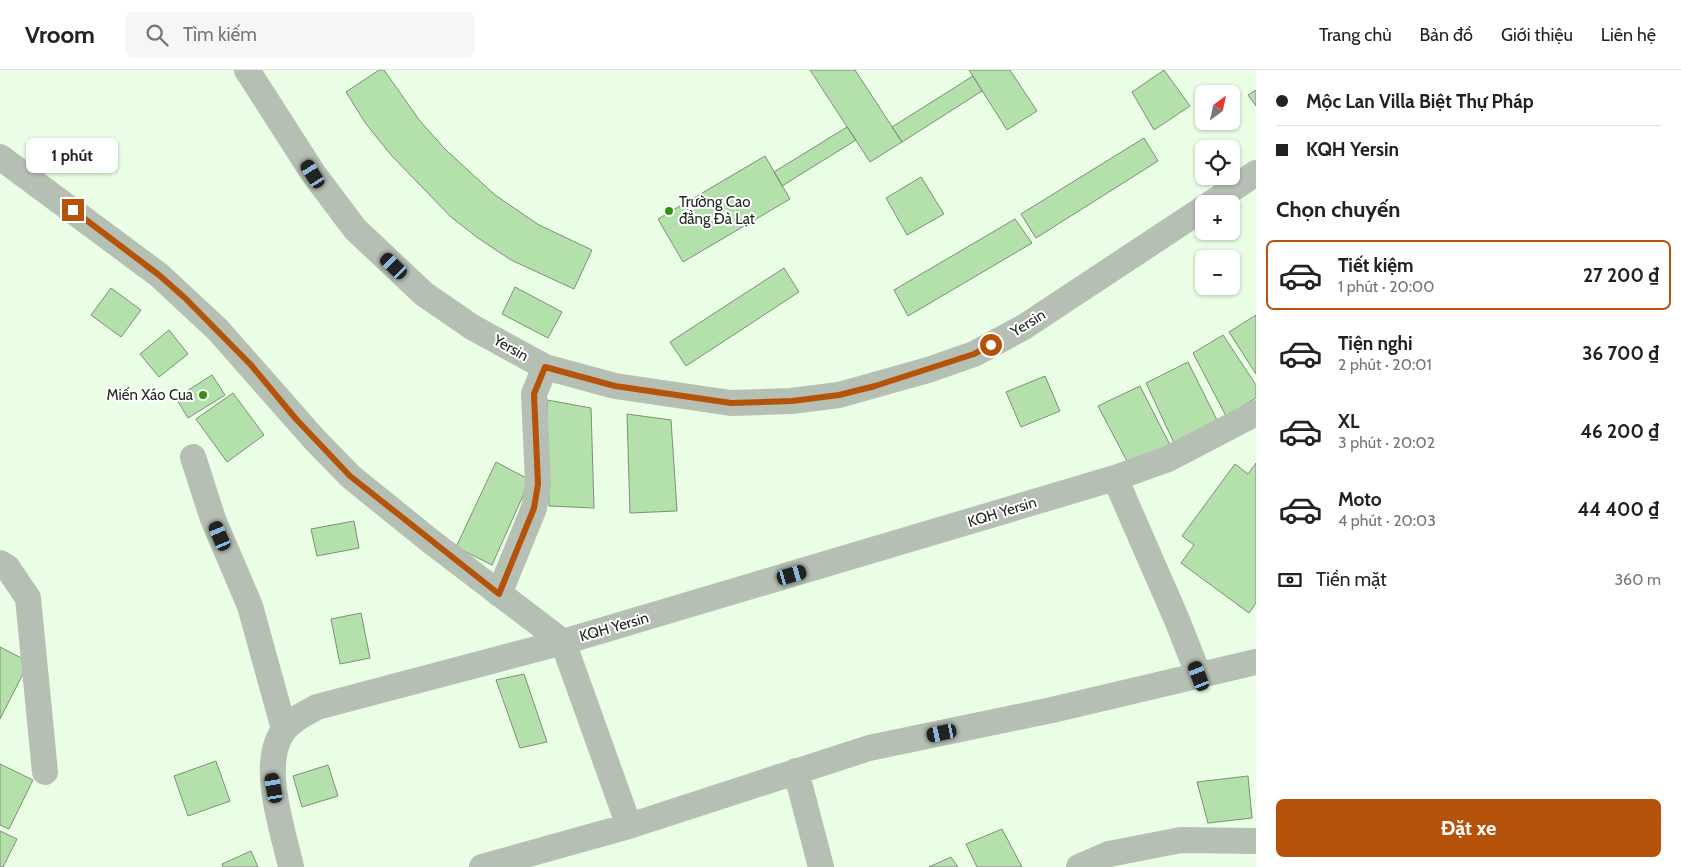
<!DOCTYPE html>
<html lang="vi">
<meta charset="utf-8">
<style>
body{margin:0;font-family:Cabin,sans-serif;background:#f6f6f6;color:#222;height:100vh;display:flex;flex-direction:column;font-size:19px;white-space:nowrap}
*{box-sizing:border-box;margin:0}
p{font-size:16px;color:#767676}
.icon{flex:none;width:28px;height:28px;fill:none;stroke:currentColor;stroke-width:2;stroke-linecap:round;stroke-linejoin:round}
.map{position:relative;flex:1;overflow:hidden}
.panel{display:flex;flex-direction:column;background:#fff;width:425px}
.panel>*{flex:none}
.hud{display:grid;align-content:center;height:110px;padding:0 20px;background:#fff}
.needle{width:32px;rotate:33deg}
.controls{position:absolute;left:1195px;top:15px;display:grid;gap:10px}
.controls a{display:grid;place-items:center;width:45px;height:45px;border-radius:8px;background:#fff;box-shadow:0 1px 4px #0004;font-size:25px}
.end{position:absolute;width:22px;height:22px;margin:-11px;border:6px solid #b45309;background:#fff;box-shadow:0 0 0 2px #fff}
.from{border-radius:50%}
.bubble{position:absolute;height:35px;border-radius:8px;background:#fff;box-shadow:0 1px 4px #0004;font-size:16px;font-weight:800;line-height:35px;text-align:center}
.car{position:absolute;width:15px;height:30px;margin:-15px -8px;border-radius:6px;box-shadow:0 0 4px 1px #0007;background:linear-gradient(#222 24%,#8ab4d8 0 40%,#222 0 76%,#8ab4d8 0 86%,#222 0)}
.hud b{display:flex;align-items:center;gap:18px;height:48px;font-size:19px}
.hud b+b{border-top:1px solid #e0e0e0}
.hud i{width:12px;height:12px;background:#222}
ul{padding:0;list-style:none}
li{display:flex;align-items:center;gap:15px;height:70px;margin:0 10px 8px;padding:0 10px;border:2px solid transparent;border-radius:8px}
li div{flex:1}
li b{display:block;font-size:19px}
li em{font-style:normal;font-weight:800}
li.selected{border-color:#b45309}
li>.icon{width:45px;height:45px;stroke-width:1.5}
h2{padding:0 20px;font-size:22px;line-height:60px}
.pay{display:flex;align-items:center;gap:12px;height:55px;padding:0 20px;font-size:19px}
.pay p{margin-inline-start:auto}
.button{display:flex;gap:10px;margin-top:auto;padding:10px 20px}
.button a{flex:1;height:58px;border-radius:8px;background:#b45309;color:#fff;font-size:20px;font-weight:800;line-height:58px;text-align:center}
header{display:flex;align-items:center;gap:30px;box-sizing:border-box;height:70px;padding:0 25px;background:#fff;border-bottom:1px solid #e0e0e0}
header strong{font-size:24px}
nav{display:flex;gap:28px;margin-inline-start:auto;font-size:18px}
.search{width:350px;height:45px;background:#f6f6f6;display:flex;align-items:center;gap:12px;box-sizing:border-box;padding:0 18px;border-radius:8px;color:#767676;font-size:19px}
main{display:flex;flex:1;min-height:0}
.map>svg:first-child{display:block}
</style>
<header>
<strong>Vroom</strong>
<div class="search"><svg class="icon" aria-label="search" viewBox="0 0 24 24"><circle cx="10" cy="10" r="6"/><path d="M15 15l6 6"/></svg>Tìm kiếm</div>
<nav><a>Trang chủ</a><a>Bản đồ</a><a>Giới thiệu</a><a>Liên hệ</a></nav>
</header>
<main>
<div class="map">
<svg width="1256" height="797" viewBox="0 0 1256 797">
<rect width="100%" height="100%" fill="#e9fee4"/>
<path fill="#b4e0ab" stroke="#7c8f78" d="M379,0H384L420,51L445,79L495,125L539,155L592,180L574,219L511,190L478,168L451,147L391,85L366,54L346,22Z
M810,0H855L902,72L870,92Z
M969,0H1010L1037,41L1007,60Z
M1164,0L1190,36L1154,60L1132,22Z
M973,6L982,21L902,72L892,57Z
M1256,20V36L1248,25Z
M847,57L856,70L782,116L774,102Z
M1144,68L1158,91L1036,168L1021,144Z
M765,86L790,129L683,192L658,149Z
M921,107L944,144L907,165L886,128Z
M1015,149L1032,173L908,246L894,220Z
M784,198L799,222L686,296L670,272Z
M515,217L562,242L548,268L502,244Z
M111,218L141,240L121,267L91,245Z
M1256,245V304L1229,262Z
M169,260L188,284L159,307L140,284Z
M1223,265L1256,315V328L1226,346L1193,283Z
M1188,292L1217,350L1174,373L1146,313Z
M212,305L225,325L188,348L176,328Z
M1045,306L1060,341L1021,357L1006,322Z
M1140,316L1170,375L1128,393L1098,336Z
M233,323L264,365L227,392L196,349Z
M547,330L591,338L594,438L549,436Z
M627,344L671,350L677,441L630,443Z
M496,392L530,410L492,495L456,477Z
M1256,393V533L1249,543L1181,493L1194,475L1182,466L1235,394L1248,404Z
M354,451L359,478L317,486L311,459Z
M361,543L370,588L340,594L331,549Z
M0,577L29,592L0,649Z
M524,604L547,672L520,678L496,610Z
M216,691L230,731L188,746L174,706Z
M0,694L33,710L9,759L0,755Z
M328,695L338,726L302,737L293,706Z
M1248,706L1252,748L1208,753L1197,712Z
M1002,759L1022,797H977L966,774Z
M0,761L17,769L3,797H0Z
M251,781L258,797H223L222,794Z
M951,787L958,797H929Z"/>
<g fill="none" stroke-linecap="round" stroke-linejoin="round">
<path stroke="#b6bfb4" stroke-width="26" d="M247,0L313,103L355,159L424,224L472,257L545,297L615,316L731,333L791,331L839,325L928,300L974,284L1024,257L1204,138
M0,87L159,205L218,260L315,370L350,406L429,470L563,572L1115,408L1168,389L1256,343
M1210,134L1256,103
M193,387L213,449L250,536L284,659
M1115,408L1177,550L1199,606
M0,493L7,497L28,528L45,702
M499,524L534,438L538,413L534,324L545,297
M796,701L821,797
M291,797C283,760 258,691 285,659C293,649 306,643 317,637L563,572L629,756
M482,797L629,756L869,678L1052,640L1256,592
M1079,797L1109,784L1181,770L1256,771"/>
</g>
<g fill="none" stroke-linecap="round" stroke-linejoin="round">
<path stroke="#b45309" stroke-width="6" d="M73,140L159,205L185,228L251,295L296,349L350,406L499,524L534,438L538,414L534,324L545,297L615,316L731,333L792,331L839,325L875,316L974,284L991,275"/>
</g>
<g fill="#309212" stroke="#fff" stroke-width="2">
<circle cx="669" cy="141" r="5"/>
<circle cx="203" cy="325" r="5"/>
</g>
<g text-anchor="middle" stroke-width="4" stroke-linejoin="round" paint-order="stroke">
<g font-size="15" fill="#1c241b" stroke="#fff" text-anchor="start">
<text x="679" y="137">Trường Cao<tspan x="679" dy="17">đẳng Đà Lạt</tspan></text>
<text x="193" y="330" text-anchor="end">Miến Xáo Cua</text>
</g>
<g font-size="15" fill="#1c241b" stroke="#fff">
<text transform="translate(1028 253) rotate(-32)" y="5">Yersin</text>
<text transform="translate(511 278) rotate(29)" y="5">Yersin</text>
<text transform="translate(1002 442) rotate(-17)" y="5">KQH Yersin</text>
<text transform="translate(614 557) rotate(-16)" y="5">KQH Yersin</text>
</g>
</g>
</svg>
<div class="controls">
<a><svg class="needle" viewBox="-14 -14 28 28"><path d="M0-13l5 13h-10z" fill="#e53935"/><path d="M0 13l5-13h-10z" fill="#767676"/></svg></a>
<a><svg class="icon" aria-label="locate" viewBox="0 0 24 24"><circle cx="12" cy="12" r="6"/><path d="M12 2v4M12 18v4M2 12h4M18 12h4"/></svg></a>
<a>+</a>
<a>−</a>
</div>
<i class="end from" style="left:991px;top:275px"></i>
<i class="end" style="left:73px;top:140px"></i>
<div class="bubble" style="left:26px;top:68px;width:92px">1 phút</div>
<i class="car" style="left:313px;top:104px;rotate:328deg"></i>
<i class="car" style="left:394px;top:196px;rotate:314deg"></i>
<i class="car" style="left:220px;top:466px;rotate:337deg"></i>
<i class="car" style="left:792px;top:505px;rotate:74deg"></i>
<i class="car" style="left:1199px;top:606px;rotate:339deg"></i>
<i class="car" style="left:942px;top:663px;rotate:258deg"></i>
<i class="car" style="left:274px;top:718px;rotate:350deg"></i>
</div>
<section class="panel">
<div class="hud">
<b><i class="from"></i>Mộc Lan Villa Biệt Thự Pháp</b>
<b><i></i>KQH Yersin</b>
</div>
<h2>Chọn chuyến</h2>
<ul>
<li class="selected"><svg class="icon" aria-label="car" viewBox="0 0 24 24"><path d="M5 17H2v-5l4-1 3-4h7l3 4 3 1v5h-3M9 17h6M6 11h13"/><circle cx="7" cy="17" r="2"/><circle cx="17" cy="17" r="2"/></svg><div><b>Tiết kiệm</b><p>1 phút · 20:00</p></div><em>27 200 ₫</em></li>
<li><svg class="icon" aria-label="car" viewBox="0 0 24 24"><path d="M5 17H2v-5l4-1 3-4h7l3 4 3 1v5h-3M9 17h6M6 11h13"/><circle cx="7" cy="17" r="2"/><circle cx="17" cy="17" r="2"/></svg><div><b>Tiện nghi</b><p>2 phút · 20:01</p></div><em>36 700 ₫</em></li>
<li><svg class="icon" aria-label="car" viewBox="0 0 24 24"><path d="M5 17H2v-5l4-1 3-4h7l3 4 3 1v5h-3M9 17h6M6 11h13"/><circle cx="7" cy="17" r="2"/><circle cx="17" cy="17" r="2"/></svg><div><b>XL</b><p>3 phút · 20:02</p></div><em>46 200 ₫</em></li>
<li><svg class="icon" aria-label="car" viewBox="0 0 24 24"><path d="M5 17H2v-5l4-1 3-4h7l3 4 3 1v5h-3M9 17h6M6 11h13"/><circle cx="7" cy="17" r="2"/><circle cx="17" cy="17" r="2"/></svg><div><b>Moto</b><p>4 phút · 20:03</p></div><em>44 400 ₫</em></li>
</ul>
<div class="pay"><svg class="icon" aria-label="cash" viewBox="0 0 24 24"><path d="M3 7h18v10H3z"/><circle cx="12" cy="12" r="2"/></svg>Tiền mặt<p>360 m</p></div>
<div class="button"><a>Đặt xe</a></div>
</section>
</main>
